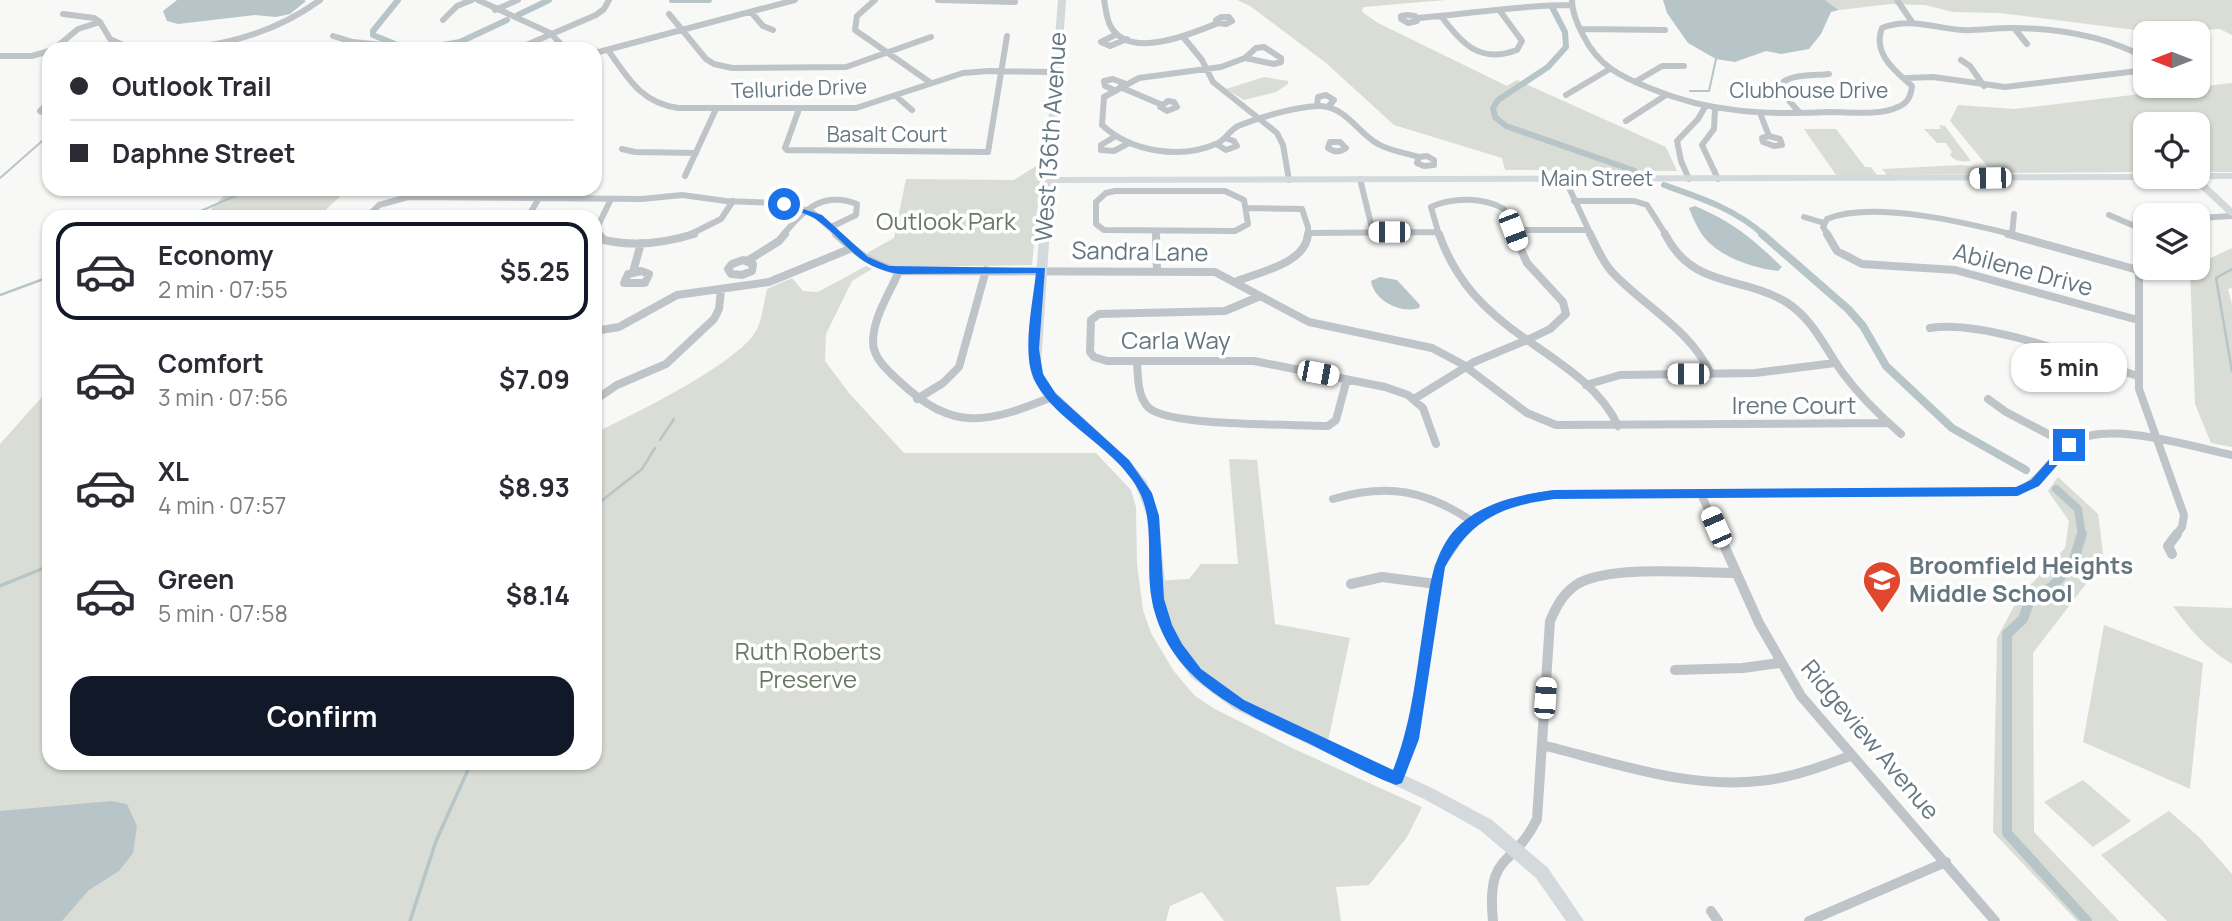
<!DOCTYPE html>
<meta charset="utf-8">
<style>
body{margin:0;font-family:Manrope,sans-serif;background:#f7f7f7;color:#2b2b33;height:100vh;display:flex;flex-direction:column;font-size:26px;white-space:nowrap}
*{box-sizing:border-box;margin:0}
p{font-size:23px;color:#7c7c81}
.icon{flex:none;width:38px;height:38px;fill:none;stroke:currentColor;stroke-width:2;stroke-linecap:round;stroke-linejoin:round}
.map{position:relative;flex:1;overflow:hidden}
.panel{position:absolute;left:42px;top:210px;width:560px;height:560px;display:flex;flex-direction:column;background:#fff;border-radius:21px;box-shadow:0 2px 5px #0004}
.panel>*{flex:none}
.top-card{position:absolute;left:42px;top:42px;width:560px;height:154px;border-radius:21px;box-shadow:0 2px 5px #0004;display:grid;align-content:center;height:154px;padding:0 28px;background:#fff}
.needle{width:46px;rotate:270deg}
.buttons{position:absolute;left:2133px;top:21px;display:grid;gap:14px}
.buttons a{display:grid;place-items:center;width:77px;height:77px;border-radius:14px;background:#fff;box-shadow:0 2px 5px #0004;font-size:35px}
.end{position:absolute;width:32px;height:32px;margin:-16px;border:9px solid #1a73e8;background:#fff;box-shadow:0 0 0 4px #fff}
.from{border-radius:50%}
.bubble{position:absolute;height:49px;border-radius:21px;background:#fff;box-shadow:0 2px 5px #0004;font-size:23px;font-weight:700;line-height:49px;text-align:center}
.car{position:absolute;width:21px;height:42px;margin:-21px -10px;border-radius:9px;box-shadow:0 0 5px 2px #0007;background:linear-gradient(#fff 24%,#345 0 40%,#fff 0 76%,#345 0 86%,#fff 0)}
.top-card b{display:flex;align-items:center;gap:24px;height:66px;font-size:26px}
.top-card b+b{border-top:2px solid #e1e1e2}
.top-card i{width:18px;height:18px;background:#2b2b33}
ul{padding:12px 0 0;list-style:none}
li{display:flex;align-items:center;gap:21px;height:98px;margin:0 14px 10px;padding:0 14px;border:4px solid transparent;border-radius:21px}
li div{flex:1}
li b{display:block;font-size:26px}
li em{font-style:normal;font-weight:700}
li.on{border-color:#111827}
li>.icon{width:63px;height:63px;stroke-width:1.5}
.cta{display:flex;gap:14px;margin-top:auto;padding:14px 28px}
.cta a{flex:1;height:80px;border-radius:21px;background:#111827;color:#fff;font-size:28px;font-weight:700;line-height:80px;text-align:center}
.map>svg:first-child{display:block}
</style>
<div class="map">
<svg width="2232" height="921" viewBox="0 0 2232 921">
<rect width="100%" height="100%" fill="#f8f8f6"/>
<path fill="#d9ddd5" d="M1237,0H1446L1363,7L1362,12L1378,23L1507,86L1517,80L1666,147L1677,171L1505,170L1502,158L1394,125L1326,63L1250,6Z
M1825,0H2232V35L2220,29L2151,32L2000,13L1953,12L1925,5L1891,4L1839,10Z
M1264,77L1288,81V84L1276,92L1244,100L1226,89Z
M2232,83V172H2198V124H2146L2145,172L1993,173L1950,121L1958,105L2015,109Z
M1939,125L1945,126L1971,161C1962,162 1954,162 1950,154L1952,152L1946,143H1937L1924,129H1941Z
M1804,129H1836L1865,167H1871L1877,175H1836Z
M1042,162L1032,265L899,267L872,259L867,253L894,238L906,179L1014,180Z
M1962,165L1978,167L1983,174L1887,175L1882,169Z
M230,189H348L318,217H204Z
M2232,248V288L2228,289L2232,304V447L2211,443L2195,404L2190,268H2198V264Z
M866,266L872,269L852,281L826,334L825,361L849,393L904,453H1096L1131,490L1136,507L1137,564L1143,610L1151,633L1173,670L1194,695L1213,708L1292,748L1422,807L1407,837L1369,885L1336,887L1341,921H1224L1202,892L1170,906L1166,921H0V444L49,389V763H595V433C632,415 736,365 756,331C762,320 764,302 767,289L792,278L803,291L818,292Z
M1229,459L1257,460L1275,624L1350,638L1327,746L1239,705L1178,648L1156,581L1189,579L1201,564H1238Z
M2058,477L2098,514L2103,553L2089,580L2033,653L2034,832L2119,921H2077L1993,832L1997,638L2019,597L2065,548L2069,521L2048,491Z
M2173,606L2232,608V664C2206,648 2190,630 2173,606Z
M2104,625L2203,663L2190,789L2083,742Z
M2083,780L2131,821L2093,847L2044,802Z
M2169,811L2199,837L2232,874V921H2167L2101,855Z"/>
<path fill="#b7c5c8" d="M177,0H304L306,1L290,14L276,17L255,15L178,24L167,21L163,11Z
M1663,0H1825L1839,10L1831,12L1821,34L1809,49L1781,54L1766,51L1735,62L1716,59L1688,43L1667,13Z
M1695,206C1733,222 1753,239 1782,267L1778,271C1752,268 1716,256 1701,233C1696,225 1692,216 1689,208Z
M1380,277L1397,280L1420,305L1419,308C1401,314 1374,301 1371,281Z
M112,801L127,804L137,826L133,853L119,871L89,890L62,921H0V811Z"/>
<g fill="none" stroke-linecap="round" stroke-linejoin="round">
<path stroke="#b7c5c8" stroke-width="2" d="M1690,91H1709L1716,59
M0,178L49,135
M187,217L251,189"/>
<path stroke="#b7c5c8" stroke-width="2.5" d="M2232,269L2216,278L2232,371
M0,295L49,277
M660,440L674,419
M595,506L642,469L655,448"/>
<path stroke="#b7c5c8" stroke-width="3.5" d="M0,586L49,566
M410,921L436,841L471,763"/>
<path stroke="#b7c5c8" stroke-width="6" d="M398,0L373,31V35L407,49
M672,0H709
M1552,7L1565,32L1566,47L1548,67L1498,100L1493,108L1495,117L1506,126L1635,171
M518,15L549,0
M420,49L460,42L507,20
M1664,185C1701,198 1735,209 1764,235"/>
<path stroke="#b7c5c8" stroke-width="8" d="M1762,234L1848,309L1863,326L1886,366L1952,428L2026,470
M2056,489L2078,509L2082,536"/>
<path stroke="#b7c5c8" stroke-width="10" d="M2082,534L2073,562L2053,586L2030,600L2023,619L2007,634V833L2087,921"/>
<path stroke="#bfc4c8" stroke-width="6" d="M478,0L550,33L566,49
M875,0L857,16L855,30L931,83
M938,0L1015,2
M1104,0C1106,8 1106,19 1111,27C1130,60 1191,34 1218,23
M1572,0C1572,13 1577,24 1583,35C1598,66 1621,77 1652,89C1710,113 1767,115 1830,112C1851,112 1879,116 1898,107C1908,103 1911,96 1912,86C1895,71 1872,53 1882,28C1909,17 1934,28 1962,30C1978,31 1994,28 2010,28C2056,28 2105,36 2146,58
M1897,0L1912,22
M495,10L518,0
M751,12L763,26L773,30
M63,14L94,18L100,22L110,39L125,46L148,49
M669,14L706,59L714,64L732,68L846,67L931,37
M1407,15L1415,16L1417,21L1408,23L1401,19V16Z
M1441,16C1462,44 1480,64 1517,50L1522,41L1500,11
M1221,17H1229L1232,21L1226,24L1217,23L1216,20Z
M1417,18C1468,14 1520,5 1571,5
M443,20L457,6L472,0
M2014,28L2027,44
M1580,29L1665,30
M1117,34L1101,42L1110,46L1127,39
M333,36L353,42L383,45
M1184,38L1202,60L1213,82L1277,133L1283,145L1289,180
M1264,47L1281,58V62L1274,64L1245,58L1256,48Z
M54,49L78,29L100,22
M184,49C234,43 279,30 320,0
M517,49L596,15L604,9L609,0
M608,50C628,78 641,103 678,108H856L963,73L989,71L1055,72
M595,53L795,0
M0,56H32L49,51
M1245,58L1221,67L1139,78L1104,97L1102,125C1131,152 1181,160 1218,143C1226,139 1230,130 1238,126C1257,118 1301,105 1321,106C1347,108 1358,133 1378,144C1390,151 1406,153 1419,157
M1961,60L1970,66L1984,86
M2198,63L2207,54L2204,49
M1906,78L1933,77L2005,87L2146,70
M1635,82L1662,66H1684
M1120,87L1160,104
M1114,90L1105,86L1104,81L1113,79L1126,84
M1566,95L1608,70
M897,97L912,110
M1168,101L1174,102L1177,107L1167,111L1160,107Z
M49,103L40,111L49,115
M1317,105L1318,97L1326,95L1334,100L1328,107
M1715,109L1714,129L1702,145L1718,179
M1799,112L1778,88C1785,73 1814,76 1829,74
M1760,113L1769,136
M1626,121L1666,95
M1116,136L1101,145V150L1114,151L1129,143
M1769,136L1780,139L1782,145L1774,146L1763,142L1762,138Z
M1330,142H1340L1346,148C1340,153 1334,152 1328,148Z
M1216,144L1226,150L1237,146L1234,141L1225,138
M622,149L635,152L696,153
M787,150L988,152
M787,150L785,148L799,109
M988,152L1007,36
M1427,156L1434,160V165L1424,166L1417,163L1419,157Z
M685,176L716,109
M1360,179L1373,232
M1565,179L1591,235
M1689,179L1681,161L1677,141L1698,119L1705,107
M1115,191H1225L1244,200L1248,224L1235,231L1104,230L1096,224V202L1106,193Z
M1574,201H1634L1647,205L1666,235
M1246,208L1302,209L1308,227V235
M2109,215L2146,231
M367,217L379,205L408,197L642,199L682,195L726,201L778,203L812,212L838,235
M528,217L539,198
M1804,217L1824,223
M2198,218L2232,216
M1513,230H1587
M1156,231V235
M1308,233L1438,232
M600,235L596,230L611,199
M689,235L721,219L733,201
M783,235C804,209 823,191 857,204L856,215L831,227
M1439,235L1431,207C1452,197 1484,197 1504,209L1515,235
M1828,235L1823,227L1827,219C1873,200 1967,223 2015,235
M2012,235L2014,214"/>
<path stroke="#bfc4c8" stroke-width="8" d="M599,234L604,240C634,247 665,243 694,234
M836,234C856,252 871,265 899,271L1215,272L1309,322L1432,348L1462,364L1527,413L1556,425L1888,423
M1156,234L1157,270
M1439,234C1456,282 1485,311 1527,340
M1514,234L1527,263L1563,302L1566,314L1550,329L1527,340
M1590,234C1596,246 1602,261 1612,272C1646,308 1689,328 1711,374
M1665,234C1693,289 1740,275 1786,302C1813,319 1825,348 1842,372C1859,395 1879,415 1901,434
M1827,234L1837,251L1862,264L1955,270L2138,320
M2008,234L2138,270
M2146,240L2139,257V389L2184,515L2182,527L2175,536
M743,260L753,264L752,271L742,275L731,274L728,269L732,264Z
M747,261L779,241L785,234
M641,271L649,274L645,283H624L628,274Z
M899,271C890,293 873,317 873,342C873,358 888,371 899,381C954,433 987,423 1052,397
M633,272L641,243
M1235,282C1258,272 1306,264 1308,234
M1258,297L1225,311L1099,314L1091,320L1090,352L1094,357L1107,361H1254L1385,387L1408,395L1423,408L1436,444
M1930,328C1984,319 2084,359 2138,376
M595,331L619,327L677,295L769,282L852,248
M1527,340C1560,363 1601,388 1618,426
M1137,361C1138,376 1137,397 1149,408C1171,427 1294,424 1328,426L1336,420L1347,379
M1586,385L1620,375L1755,373L1835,363
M917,399L943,383L959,367L986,270
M1414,399L1474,362L1527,340
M1988,399L2006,412L2069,445
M595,400L617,385L666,364L714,319L719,309L721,290
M1701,494L1720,536
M1333,499C1388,483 1426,490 1473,522
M1459,536C1486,510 1517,499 1554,494L2017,492C2042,481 2051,456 2073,442C2109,420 2193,447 2232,455"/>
<path stroke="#bfc4c8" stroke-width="10" d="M1719,534L1759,623L1801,696L1995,921
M2172,554L2168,546L2177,534
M1351,584L1382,577L1436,584
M1675,670L1743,668L1779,663
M1542,745C1615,763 1692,791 1768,780C1796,776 1823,766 1850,756
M1396,778L1412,739L1439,567L1461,534
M1711,911L1718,921
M1493,921C1486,851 1513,869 1537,819L1550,621C1557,605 1564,592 1579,583C1614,565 1695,573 1736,573
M1809,921L1946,862"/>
<path fill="#d4d9dc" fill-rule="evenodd" d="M1058,0H1066L1054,177L2146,174V177H2151L2146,180L1053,183L1041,364L1045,379L1051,388L1129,460L1147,482L1159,516L1167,608L1179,637L1201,669L1244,701L1434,789L1492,820L1548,868L1584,921H1566L1536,878L1480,830L1424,799L1234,709L1191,677L1168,644L1153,608L1147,516L1135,484L1121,466L1043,394L1033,379L1029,364Z
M2198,173H2232V179H2201L2232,208V216L2229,215L2188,177H2198Z"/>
</g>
<path fill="#1a73e8" d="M781,202L822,215L868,257L889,266L1045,268L1039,349L1043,374L1056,394L1129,460L1152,493L1159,516L1164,599L1172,625L1182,644L1201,669L1244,700L1393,770C1412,723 1416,673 1424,623C1429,593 1431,563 1449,537C1473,504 1517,495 1554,490L2016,487L2031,480L2065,442H2073L2075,445L2039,486L2017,496L1554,499C1502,506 1471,519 1445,567L1419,739L1402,783L1396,785C1367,774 1338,758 1310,744C1242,712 1169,683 1152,601C1145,566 1155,528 1141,495C1120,447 1048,420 1032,374C1023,347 1033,301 1036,273L899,274C854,266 850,244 817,220C807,213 792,210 781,205Z"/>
<defs>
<g id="school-pin" transform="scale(2.0125)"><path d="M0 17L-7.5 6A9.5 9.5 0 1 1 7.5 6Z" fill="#e1472d" stroke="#fff"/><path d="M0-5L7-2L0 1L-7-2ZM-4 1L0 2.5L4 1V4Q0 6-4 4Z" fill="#fff"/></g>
</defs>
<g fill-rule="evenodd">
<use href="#school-pin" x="1882" y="580"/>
</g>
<g text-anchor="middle" stroke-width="7" stroke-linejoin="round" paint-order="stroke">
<g font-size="21" fill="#647680" stroke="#fff">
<text transform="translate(799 89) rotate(-2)" y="7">Telluride Drive</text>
<text x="1809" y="98">Clubhouse Drive</text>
<text x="887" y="142">Basalt Court</text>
<text x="1597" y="186">Main Street</text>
</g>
<g font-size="24" fill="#647680" stroke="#fff">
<text transform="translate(1051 137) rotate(-86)" y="8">West 136th Avenue</text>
<text transform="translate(1140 252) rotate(1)" y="8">Sandra Lane</text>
<text transform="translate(2023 270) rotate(15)" y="8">Abilene Drive</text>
<text x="1176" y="349">Carla Way</text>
<text x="1794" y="414">Irene Court</text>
<text transform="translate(1870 740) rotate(50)" y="8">Ridgeview Avenue</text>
</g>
<g font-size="24" fill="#687963" stroke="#fff">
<text x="946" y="230">Outlook Park</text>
<text x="808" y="660">Ruth Roberts<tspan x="808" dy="28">Preserve</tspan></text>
</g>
<g font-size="24" font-weight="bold" fill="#647680" stroke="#fff" text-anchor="start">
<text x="1909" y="574">Broomfield Heights<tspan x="1909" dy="28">Middle School</tspan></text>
</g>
</g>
</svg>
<div class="buttons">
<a><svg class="needle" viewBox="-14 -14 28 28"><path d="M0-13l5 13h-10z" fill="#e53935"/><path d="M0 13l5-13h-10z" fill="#7c7c81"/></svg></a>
<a><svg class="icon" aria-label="locate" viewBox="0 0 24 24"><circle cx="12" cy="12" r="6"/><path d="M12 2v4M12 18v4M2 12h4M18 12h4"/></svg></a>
<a><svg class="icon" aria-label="layers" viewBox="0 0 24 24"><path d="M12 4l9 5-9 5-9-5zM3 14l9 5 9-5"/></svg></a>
</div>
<i class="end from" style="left:784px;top:204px"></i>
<i class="end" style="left:2069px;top:445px"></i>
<div class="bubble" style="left:2011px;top:343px;width:116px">5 min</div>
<i class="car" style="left:1990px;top:178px;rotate:269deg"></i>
<i class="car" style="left:1513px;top:230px;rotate:159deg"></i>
<i class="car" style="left:1389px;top:232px;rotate:270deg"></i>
<i class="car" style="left:1318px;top:373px;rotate:101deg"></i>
<i class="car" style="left:1688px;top:374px;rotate:270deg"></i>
<i class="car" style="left:1716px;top:527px;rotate:336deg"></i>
<i class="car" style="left:1545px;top:698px;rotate:4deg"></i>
<div class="top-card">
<b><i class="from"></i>Outlook Trail</b>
<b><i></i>Daphne Street</b>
</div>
<section class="panel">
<ul>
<li class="on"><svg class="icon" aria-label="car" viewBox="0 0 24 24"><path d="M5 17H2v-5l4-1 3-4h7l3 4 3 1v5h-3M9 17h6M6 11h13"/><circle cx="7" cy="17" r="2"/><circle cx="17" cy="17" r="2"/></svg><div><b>Economy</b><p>2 min · 07:55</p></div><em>$5.25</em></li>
<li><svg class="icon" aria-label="car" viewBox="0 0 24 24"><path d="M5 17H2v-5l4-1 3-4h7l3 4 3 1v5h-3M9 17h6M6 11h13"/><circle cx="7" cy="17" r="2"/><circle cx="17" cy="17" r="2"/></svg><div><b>Comfort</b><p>3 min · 07:56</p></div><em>$7.09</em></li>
<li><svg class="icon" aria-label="car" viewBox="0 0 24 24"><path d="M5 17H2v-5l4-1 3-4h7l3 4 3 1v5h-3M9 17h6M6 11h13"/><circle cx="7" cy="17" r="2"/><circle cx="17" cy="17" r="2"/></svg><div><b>XL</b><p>4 min · 07:57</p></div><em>$8.93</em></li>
<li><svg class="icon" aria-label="car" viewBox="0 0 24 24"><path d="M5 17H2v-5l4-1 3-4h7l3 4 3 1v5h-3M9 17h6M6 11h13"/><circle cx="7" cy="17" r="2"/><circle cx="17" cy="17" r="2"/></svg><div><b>Green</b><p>5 min · 07:58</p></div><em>$8.14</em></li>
</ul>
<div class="cta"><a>Confirm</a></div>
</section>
</div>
